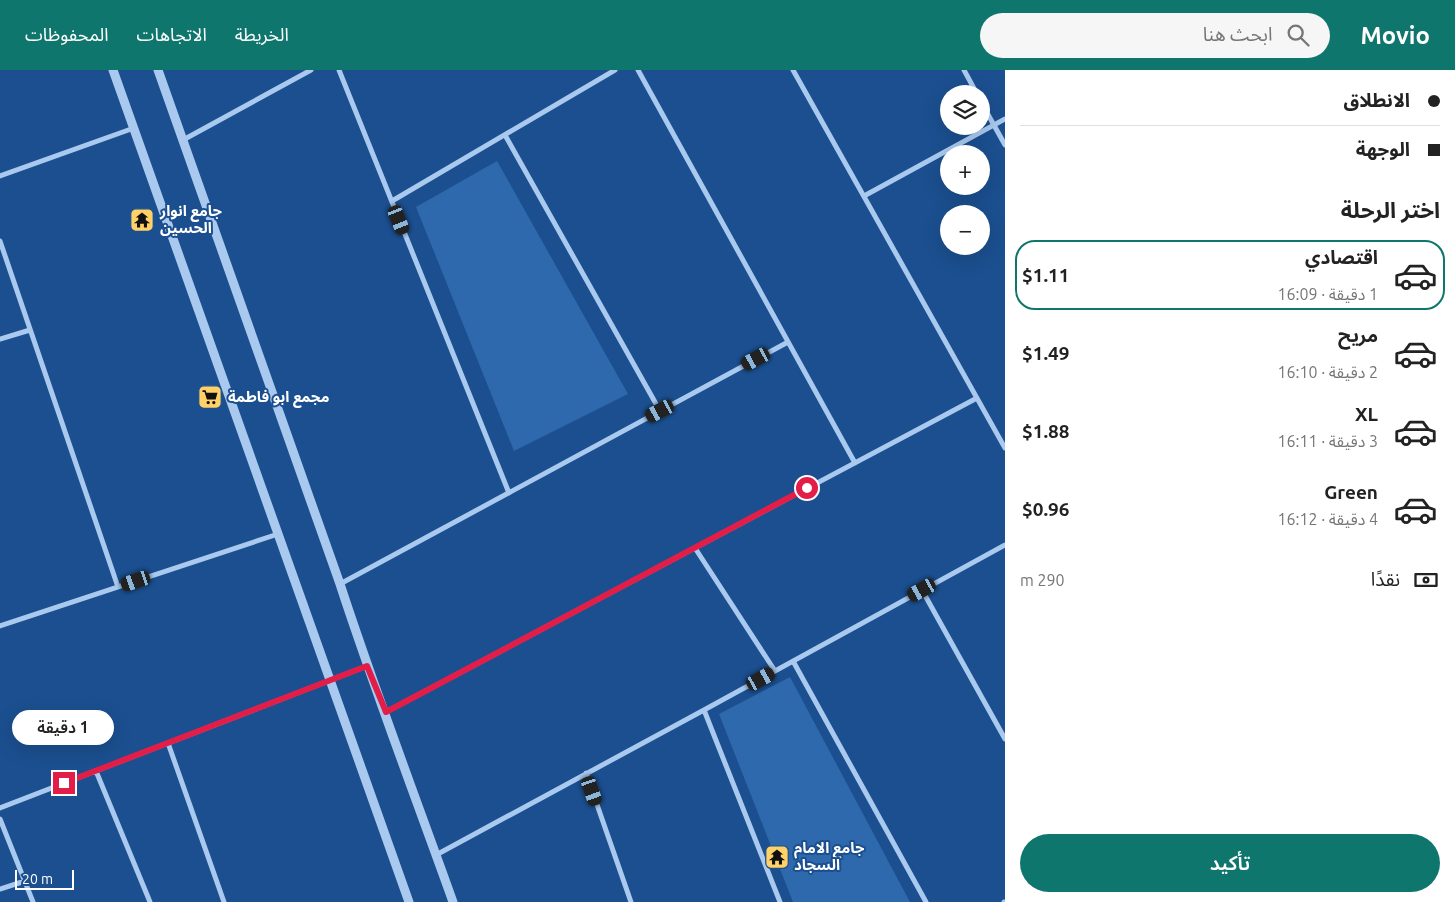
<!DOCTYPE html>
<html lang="ar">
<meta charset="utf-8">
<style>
body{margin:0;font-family:Ubuntu,"Noto Sans Arabic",sans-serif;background:#f6f6f6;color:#222;direction:rtl;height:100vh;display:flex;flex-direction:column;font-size:19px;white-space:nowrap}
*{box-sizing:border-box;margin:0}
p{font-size:16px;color:#767676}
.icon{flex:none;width:28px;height:28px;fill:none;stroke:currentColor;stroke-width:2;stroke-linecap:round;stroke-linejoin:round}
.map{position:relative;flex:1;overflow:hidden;direction:ltr}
.details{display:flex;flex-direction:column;background:#fff;width:450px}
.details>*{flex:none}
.banner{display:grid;align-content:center;height:110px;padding:0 15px;background:#fff}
.fabs{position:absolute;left:940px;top:15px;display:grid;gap:10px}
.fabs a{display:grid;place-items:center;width:50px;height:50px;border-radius:50%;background:#fff;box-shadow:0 5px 20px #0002;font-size:25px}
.scale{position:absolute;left:15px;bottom:12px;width:59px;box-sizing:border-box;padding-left:5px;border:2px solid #fff;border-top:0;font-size:14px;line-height:18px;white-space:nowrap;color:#fff;-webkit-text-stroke:4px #1b4f8f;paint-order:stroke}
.end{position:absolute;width:22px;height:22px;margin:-11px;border:6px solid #e11d48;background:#fff;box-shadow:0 0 0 2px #fff}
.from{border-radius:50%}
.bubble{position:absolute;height:35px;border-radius:18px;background:#fff;box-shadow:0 5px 20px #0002;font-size:16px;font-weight:600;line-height:35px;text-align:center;direction:rtl}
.car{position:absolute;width:15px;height:30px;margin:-15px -8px;border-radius:6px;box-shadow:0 0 4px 1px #0007;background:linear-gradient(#222 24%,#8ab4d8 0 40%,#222 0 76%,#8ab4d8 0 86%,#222 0)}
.banner b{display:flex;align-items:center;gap:18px;height:48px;font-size:19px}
.banner b+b{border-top:1px solid #e0e0e0}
.banner i{width:12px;height:12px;background:#222}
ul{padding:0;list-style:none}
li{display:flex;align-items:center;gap:15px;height:70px;margin:0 10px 8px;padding:0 5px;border:2px solid transparent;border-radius:20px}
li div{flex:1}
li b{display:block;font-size:19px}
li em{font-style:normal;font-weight:600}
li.selected{border-color:#0f766e}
li>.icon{width:45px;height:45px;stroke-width:1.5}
h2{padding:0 15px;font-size:22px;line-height:60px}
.pay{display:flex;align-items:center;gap:12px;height:55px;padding:0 15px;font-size:19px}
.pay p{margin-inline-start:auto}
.action{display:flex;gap:10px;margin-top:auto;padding:10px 15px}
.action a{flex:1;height:58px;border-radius:30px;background:#0f766e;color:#fff;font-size:20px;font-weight:600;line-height:58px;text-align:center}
header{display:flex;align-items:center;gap:30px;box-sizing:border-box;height:70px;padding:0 25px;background:#0f766e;color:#fff}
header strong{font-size:24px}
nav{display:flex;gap:28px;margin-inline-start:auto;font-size:18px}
.search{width:350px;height:45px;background:#f6f6f6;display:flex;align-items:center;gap:12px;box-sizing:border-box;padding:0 18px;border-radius:28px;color:#767676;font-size:19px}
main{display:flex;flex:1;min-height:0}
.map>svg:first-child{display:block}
</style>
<header>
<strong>Movio</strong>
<div class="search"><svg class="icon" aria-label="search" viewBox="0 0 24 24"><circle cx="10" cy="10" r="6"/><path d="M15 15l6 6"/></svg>ابحث هنا</div>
<nav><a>الخريطة</a><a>الاتجاهات</a><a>المحفوظات</a></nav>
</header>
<main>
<section class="details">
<div class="banner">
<b><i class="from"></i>الانطلاق</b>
<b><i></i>الوجهة</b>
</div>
<h2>اختر الرحلة</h2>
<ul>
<li class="selected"><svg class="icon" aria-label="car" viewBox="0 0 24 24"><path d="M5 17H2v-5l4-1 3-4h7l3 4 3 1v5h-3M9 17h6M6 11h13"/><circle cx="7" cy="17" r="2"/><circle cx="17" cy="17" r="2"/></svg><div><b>اقتصادي</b><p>1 دقيقة · 16:09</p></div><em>$1.11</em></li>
<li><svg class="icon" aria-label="car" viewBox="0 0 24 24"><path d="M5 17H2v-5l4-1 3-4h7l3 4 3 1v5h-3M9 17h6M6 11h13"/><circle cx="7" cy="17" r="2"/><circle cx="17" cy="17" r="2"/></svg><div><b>مريح</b><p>2 دقيقة · 16:10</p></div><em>$1.49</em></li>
<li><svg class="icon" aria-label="car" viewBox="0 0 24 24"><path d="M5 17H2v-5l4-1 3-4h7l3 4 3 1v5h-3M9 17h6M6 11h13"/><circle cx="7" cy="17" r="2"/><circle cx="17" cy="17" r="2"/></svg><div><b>XL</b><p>3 دقيقة · 16:11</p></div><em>$1.88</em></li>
<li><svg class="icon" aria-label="car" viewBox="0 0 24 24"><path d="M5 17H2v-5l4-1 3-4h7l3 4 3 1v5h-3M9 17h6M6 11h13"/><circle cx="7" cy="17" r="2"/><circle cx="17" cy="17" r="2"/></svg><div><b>Green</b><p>4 دقيقة · 16:12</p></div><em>$0.96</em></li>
</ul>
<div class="pay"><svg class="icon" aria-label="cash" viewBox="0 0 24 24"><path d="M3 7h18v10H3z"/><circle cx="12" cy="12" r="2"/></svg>نقدًا<p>290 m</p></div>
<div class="action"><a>تأكيد</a></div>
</section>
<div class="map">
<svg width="1005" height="832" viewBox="0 0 1005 832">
<rect width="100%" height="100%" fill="#1b4f8f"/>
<path fill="#2e69ad" d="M497,91L628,324L514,381L416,137Z
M790,607L910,832H793L719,644Z"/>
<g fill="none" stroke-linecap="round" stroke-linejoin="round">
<path stroke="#a9c9ee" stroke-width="5" d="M339,0L509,423
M638,0L855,393
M793,0L1005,378
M964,0L977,24
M981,32L1005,75
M505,65L660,341
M183,70L311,0
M0,106L134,58
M864,126L1005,49
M392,131L615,0
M0,171L118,517
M0,269L30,260
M695,478L775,601
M340,514L788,272
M922,520L1005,669
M0,556L278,464
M793,591L926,832
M704,640L780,832
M386,642L977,328
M168,673L224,832
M96,701L150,832
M586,703L631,832
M0,738L367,596
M0,749L33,832
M436,785L704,640L1005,475
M0,819L25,811
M1004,832H1005"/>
<path stroke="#a9c9ee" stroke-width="9" d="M113,0L409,832
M158,0L340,514C375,621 415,726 453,832"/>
</g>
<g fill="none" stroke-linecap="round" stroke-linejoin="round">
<path stroke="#e11d48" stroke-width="6" d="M64,713L367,596L386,642L807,418"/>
</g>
<defs>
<g id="temple-square" transform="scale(1.25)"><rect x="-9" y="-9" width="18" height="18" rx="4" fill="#ffd166" stroke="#1b4f8f"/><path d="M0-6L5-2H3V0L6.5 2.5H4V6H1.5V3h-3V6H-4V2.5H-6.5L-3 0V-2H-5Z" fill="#111"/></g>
<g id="supermarket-square" transform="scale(1.25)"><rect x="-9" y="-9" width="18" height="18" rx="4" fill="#ffd166" stroke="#1b4f8f"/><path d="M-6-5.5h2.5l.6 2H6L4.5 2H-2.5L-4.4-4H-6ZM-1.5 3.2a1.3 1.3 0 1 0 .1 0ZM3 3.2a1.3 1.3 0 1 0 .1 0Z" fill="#111"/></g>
</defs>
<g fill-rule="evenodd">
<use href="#temple-square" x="142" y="150"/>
<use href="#supermarket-square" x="210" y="327"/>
<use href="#temple-square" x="777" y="787"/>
</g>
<g text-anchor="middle" stroke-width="4" stroke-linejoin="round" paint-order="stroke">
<g font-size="15" font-weight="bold" fill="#fff" stroke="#1b4f8f" text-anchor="start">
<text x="160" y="146">جامع انوار<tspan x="160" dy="17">الحسين</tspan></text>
<text x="228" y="332">مجمع ابو فاطمة</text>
<text x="794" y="783">جامع الامام<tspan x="794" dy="17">السجاد</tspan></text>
</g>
</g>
</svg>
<div class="fabs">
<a><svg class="icon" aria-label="layers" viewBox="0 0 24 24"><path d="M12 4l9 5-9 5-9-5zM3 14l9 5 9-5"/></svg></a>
<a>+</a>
<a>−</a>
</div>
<div class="scale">20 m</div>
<i class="end from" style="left:807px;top:418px"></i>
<i class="end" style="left:64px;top:713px"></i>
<div class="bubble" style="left:12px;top:640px;width:102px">1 دقيقة</div>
<i class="car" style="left:399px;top:150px;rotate:158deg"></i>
<i class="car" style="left:756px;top:289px;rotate:242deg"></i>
<i class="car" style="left:660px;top:341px;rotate:242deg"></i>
<i class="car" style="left:136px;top:511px;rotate:251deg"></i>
<i class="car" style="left:922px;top:520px;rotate:241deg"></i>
<i class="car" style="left:761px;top:609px;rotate:61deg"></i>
<i class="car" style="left:592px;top:721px;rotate:161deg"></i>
</div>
</main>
